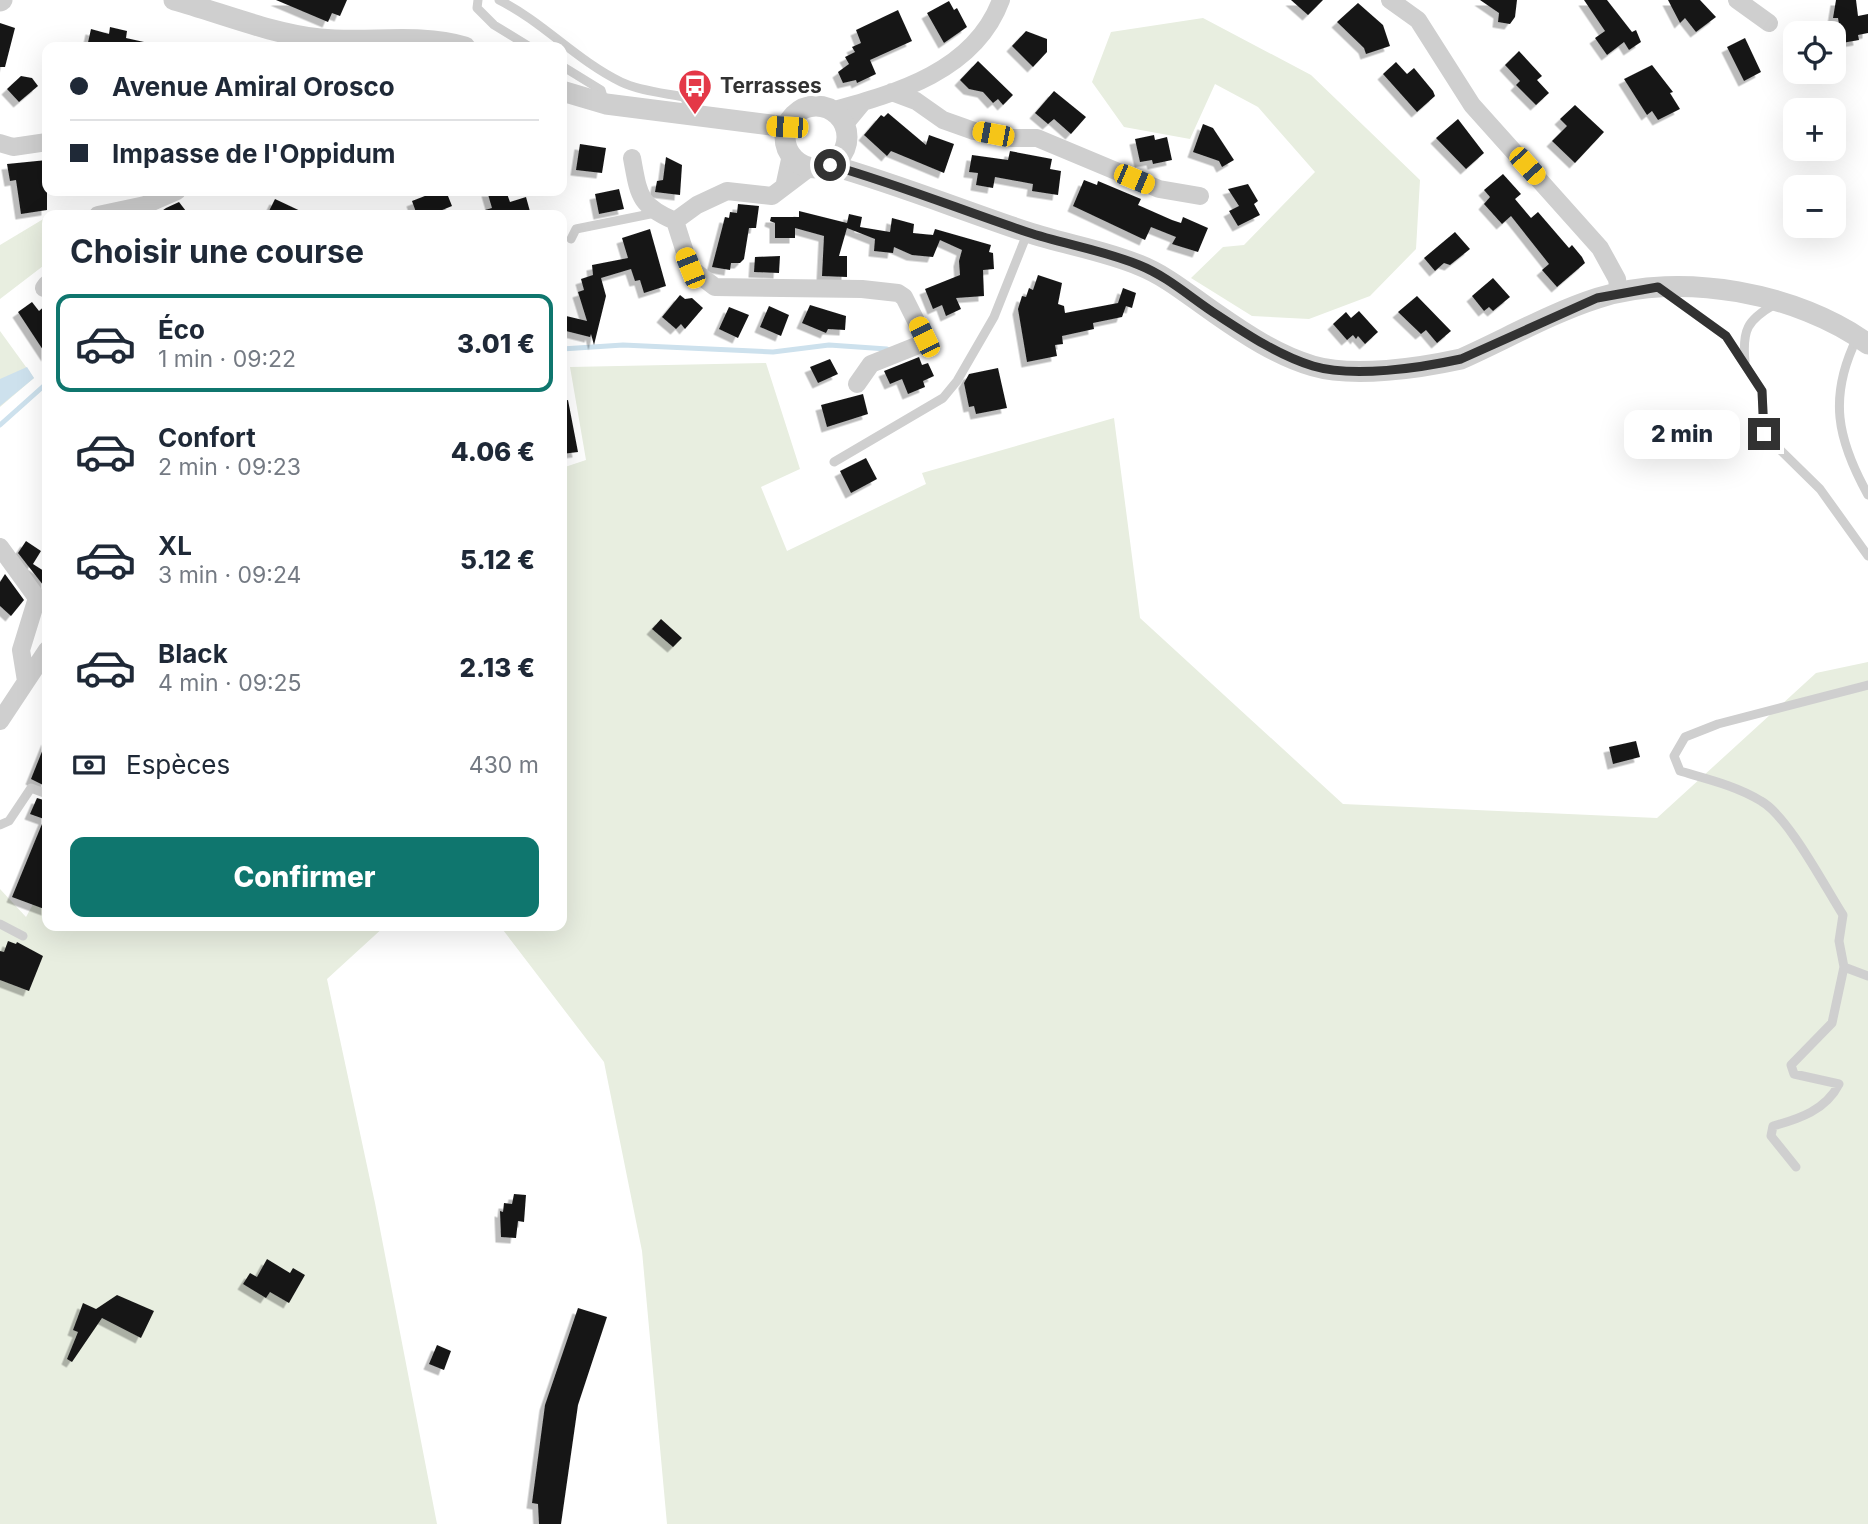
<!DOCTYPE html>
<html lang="fr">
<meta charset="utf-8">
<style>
body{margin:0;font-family:Inter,sans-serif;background:#f6f6f7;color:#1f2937;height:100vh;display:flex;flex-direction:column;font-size:26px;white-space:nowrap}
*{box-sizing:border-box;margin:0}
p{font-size:23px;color:#747a83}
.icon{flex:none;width:38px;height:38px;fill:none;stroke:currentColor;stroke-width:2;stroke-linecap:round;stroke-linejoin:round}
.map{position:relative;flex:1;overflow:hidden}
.drawer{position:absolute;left:42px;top:210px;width:525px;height:721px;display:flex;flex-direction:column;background:#fff;border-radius:14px;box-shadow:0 7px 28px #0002}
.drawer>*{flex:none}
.top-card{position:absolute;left:42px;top:42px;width:525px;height:154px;border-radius:14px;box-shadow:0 7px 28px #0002;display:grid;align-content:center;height:154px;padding:0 28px;background:#fff}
.buttons{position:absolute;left:1783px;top:21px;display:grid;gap:14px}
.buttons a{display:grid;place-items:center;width:63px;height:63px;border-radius:14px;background:#fff;box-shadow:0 7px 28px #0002;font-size:35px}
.end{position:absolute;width:32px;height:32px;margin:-16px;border:9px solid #323232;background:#fff;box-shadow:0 0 0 4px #fff}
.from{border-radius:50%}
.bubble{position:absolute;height:49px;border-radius:14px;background:#fff;box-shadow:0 7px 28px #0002;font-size:23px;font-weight:800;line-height:49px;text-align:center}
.car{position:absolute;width:21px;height:42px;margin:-21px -10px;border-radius:9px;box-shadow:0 0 5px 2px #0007;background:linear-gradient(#f5c518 24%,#345 0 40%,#f5c518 0 76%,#345 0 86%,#f5c518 0)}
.top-card b{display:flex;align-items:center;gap:24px;height:66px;font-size:26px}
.top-card b+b{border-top:2px solid #e0e1e3}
.top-card i{width:18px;height:18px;background:#1f2937}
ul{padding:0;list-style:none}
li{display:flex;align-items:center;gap:21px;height:98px;margin:0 14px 10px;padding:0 14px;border:4px solid transparent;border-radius:14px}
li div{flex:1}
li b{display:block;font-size:26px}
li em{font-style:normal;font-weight:800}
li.active{border-color:#0f766e}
li>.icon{width:63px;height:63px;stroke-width:1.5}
h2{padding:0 28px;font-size:32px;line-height:84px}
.pay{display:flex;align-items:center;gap:18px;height:77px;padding:0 28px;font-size:26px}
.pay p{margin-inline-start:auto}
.button{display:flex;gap:14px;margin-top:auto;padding:14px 28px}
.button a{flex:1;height:80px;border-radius:14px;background:#0f766e;color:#fff;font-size:28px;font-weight:800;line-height:80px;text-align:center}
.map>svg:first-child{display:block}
</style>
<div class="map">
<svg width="1868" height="1524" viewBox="0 0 1868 1524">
<defs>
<filter id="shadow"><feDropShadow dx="-5.5" dy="5.5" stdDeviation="0" flood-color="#0004"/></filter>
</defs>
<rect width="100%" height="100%" fill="#fff"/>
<path fill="#e8eee0" d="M1203,18L1311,75L1420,180L1416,249L1370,296L1309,319L1252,316L1191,278L1223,247L1244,245L1315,172L1258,107L1215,84L1190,139L1124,127L1092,82L1111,32Z
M45,218L47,263L0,299V245Z
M0,331L34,378L0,407Z
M766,363L800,469L761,487L787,551L926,484L922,473L1114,418L1140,618L1343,804L1657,818L1816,673L1868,662V1524H667L642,1251L604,1062L500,926H562V468L586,460L570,367Z
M47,879V926H385L327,979L375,1203L437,1524H0V889L26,917Z"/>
<path fill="#cde1ed" d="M27,367L34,378L0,406V379Z"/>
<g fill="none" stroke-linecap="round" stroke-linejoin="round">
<path stroke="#cde1ed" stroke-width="5" d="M562,349L623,345L773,352L829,345L887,349
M0,425L47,383"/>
</g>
<path fill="#191919" filter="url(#shadow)" d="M276,0H347L340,16L332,13L328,22Z
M1291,0H1323L1308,15Z
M1480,0H1517L1515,17L1510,24L1498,22L1499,13Z
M1584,0H1607L1632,32L1636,30L1641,42L1629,50L1624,42L1607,55L1595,38L1605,31Z
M1668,0H1700L1716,17L1696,32L1685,18L1680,23Z
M1836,0H1856L1858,16L1868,14V33L1858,35L1859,40L1842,43L1838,18H1833Z
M949,1L954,10L957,8L967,27L944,43L927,13Z
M1358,3L1383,25L1390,46L1366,54L1364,48L1337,22Z
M898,10L912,41L870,60L876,74L857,83L856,80L843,83L838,72L849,64L845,57L855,52L852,47L861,43L856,30Z
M0,23L15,28L5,67H0Z
M110,27L127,31L126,38L144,42L143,47H87L91,29L109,34Z
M1026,31L1047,39V52L1033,67L1012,46Z
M1745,38L1761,72L1744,81L1727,47Z
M1519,51L1542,76L1537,80L1549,93L1536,105L1516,85L1520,81L1505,65Z
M978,61L1013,95L1003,105L998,99L993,103L983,92L969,89L960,80Z
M1396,62L1407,74L1414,68L1433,91L1435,96L1417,112L1383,74Z
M1652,65L1673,92L1670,93L1680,109L1658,120L1652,111L1647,115L1624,79Z
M21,76L32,78L38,86L19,102L7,89Z
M1054,91L1086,117L1071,134L1054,119L1048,124L1035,113Z
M1575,105L1604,132L1575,163L1552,141L1567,126L1560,119Z
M888,113L926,145L929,135L954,144L944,173L891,151L887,156L864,135L881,115L884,117Z
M1458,119L1484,153L1466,169L1436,138Z
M1203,124L1213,128L1234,160L1222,167L1219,161L1193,152Z
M1154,135L1155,140L1167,137L1172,160L1153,164L1152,160L1140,162L1135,139Z
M580,144L606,148L602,173L576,170Z
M1010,151L1052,159L1050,169L1061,171L1058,195L1032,191L1033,184L995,177L993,188L976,185L978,173L969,172L972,155L1008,160Z
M666,157L682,165L680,195L655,192L657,181L663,180Z
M47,160V210L21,214L16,180L10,181L7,164Z
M1503,174L1521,194L1515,199L1531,218L1538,212L1569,248L1572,245L1582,257L1585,263L1557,287L1542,270L1549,264L1511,216L1502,224L1484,204L1490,197L1484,190Z
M1084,180L1097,185L1098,181L1141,199L1138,205L1172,220L1181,223L1183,217L1208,228L1198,252L1172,244L1176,237L1151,227L1145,240L1073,206Z
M1248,184L1258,201L1254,204L1260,215L1238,226L1229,211L1239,206L1228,189Z
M619,189L624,209L599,214L595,194Z
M429,191H446L452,206L430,215H417L412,201L430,194Z
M487,191H506L510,202L526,197L531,215H479L478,212L492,208Z
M275,199L309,215H267Z
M179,202L189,215H156L166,208Z
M738,204L759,206L756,228H749L744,259L740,263H731L730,270L712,267L725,217L729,218L730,212L737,213Z
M799,211L847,223L849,214L862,217L860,227L890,232L892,218L914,224L913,233L933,235L935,229L991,245L989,252L993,253L994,269L983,270L984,296L956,298L961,309L946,316L942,305L933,309L925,289L960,275L959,261L962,250L940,240L933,257L912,255L894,247L893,253L874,251L875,239L847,228L839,256H847V277L822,276L824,236L795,228V238H775V223L770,221L771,217H799Z
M650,229L666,286L644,293L640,280L635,281L631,269L601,278L606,296L594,345L591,334L590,337L562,330V315L587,321L578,292L584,290L581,279L593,275L592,265L628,258L622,238Z
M1455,232L1470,249L1450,265L1444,263L1435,271L1424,258Z
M780,256L779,273L754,272L755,257Z
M1038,275L1062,283L1058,304L1064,306L1065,313L1118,303L1123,288L1136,293L1132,308L1126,306L1122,317L1093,323L1094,329L1062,336L1063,344L1055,345L1057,356L1027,362L1018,309L1022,296L1026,297L1029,288L1033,290Z
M1493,278L1510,297L1493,311L1489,307L1484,311L1472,296Z
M680,295L685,299L692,298L703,308L685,329L681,324L676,329L662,317Z
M1417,296L1451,331L1437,343L1426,330L1421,334L1398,312Z
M32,302L39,311L47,304V356L18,312Z
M810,305L846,316L845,330L828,329L826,333L802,323Z
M769,306L789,315L781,336L760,327Z
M729,307L749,315L738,338L719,329Z
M1359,311L1378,332L1365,344L1358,336L1356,339L1353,335L1347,340L1333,324L1346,312L1351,318Z
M919,357L922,365L928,363L934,376L923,381L925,387L908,394L902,379L890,384L884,371Z
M830,359L838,374L818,383L810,367Z
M998,368L1007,408L976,414L974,406L969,407L964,383L969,374Z
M863,394L868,414L827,427L821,405Z
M568,400L578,452L562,454V401Z
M866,458L877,479L851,493L840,471Z
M26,541L41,551L33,564L47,573V590L18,553Z
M5,574L24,600L11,616L0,606V582Z
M661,619L682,638L673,647L652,629Z
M47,739V787L31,779Z
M1636,741L1640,757L1613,764L1609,747Z
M37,798L47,801V910L12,897L44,819L30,814Z
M8,941L16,944L17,942L43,956L29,991L0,980V951L4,952Z
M514,1194L526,1195L524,1222L518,1221L516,1238L501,1237L500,1211L503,1212L504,1203L512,1204Z
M267,1259L290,1273L293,1268L305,1275L289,1303L270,1292L266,1298L243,1284L250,1273L257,1277Z
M117,1295L154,1311L141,1338L102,1318L72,1362L67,1359L78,1332L73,1330L83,1303L96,1309Z
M578,1308L607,1317L578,1405L561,1524H539L538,1504L532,1503L545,1405Z
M437,1345L451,1351L444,1370L429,1364Z"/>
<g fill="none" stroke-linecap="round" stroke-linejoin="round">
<path stroke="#cfcfcf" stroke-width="9" d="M478,0L477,8L494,25L530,47
M499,0C543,22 576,60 621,82C640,91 664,93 684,97L689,107L687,114
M562,66L601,90L605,103
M571,239L576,229L655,213
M1665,292L1726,336L1762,391L1764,434L1820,489L1868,556
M1857,338C1828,397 1837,439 1868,495
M1745,362C1742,330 1747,320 1775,304
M834,462L943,398L957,381L994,317L1027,234
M1868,685L1718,724L1685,737L1674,756L1680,771C1707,779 1737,786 1761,801C1788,816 1825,887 1843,915L1839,941L1844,967L1868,976
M0,825L9,821L31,788L47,794
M0,924L23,936
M1796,1167L1771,1136L1773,1126C1799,1119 1826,1110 1839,1084L1794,1074L1791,1065L1832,1023L1844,967"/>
<path stroke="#cfcfcf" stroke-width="18" d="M1390,0L1418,20L1472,105L1600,248L1617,279L1619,293
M1737,0L1769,23
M892,92L916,101L943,120L974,131L1011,138H1037L1159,189L1200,196
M831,111C897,93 975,71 1001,0
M844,125L863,102
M0,143L13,147L47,142
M632,158C639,195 638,205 675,221
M809,168L772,196L727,191L697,205L675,221L690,268L715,287L862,289L898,293L904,297L924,337L921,344L871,364L857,384
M785,183L791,155
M98,215L145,205L177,191
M44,288L47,284
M0,547L37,598L21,650L26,681
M0,721L47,650"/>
<path stroke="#cfcfcf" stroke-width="21" d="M174,0C221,13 272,34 320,39C368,44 417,33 465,47
M0,1L2,0
M562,91L606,104L787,127
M785 137a31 31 0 1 1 62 0a31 31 0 1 1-62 0Z
M830,165C897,184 961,210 1027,232C1063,244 1103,250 1139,265C1167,276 1190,296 1215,313C1245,334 1278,356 1313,366C1354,378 1420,368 1461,359C1506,339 1551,313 1598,298C1681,271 1798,293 1868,344"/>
</g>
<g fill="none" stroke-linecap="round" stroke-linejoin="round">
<path stroke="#323232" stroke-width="9" d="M830,165C897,184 961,210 1027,232C1063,244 1103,250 1139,265C1169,277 1192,299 1219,316C1248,335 1280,356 1313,366C1353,378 1420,368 1461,359L1597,298L1658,287L1726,336L1762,391L1764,434"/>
</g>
<defs>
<g id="bus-pin" transform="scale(1.75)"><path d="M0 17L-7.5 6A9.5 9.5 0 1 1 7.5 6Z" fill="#e43847" stroke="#fff"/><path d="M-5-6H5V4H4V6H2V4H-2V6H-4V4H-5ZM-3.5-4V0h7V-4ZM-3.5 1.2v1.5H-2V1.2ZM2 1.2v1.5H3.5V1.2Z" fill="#fff"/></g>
</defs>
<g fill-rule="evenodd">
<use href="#bus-pin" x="695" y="86"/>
</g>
<g text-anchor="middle" stroke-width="7" stroke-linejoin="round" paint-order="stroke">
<g font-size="21" font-weight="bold" fill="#323232" stroke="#fff" text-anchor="start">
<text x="720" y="93">Terrasses</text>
</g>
</g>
</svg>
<div class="buttons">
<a><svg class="icon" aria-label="locate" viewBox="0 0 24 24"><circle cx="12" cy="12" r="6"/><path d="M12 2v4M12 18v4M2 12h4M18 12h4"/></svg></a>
<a>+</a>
<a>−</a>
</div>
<i class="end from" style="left:830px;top:165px"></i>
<i class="end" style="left:1764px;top:434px"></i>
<div class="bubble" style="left:1624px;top:410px;width:116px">2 min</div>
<i class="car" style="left:787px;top:127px;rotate:273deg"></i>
<i class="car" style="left:993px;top:134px;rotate:281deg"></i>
<i class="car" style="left:1527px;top:166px;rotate:138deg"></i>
<i class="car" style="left:1134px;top:179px;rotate:113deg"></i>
<i class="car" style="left:690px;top:268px;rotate:338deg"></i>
<i class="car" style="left:924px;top:337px;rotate:334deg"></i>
<div class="top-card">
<b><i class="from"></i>Avenue Amiral Orosco</b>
<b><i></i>Impasse de l'Oppidum</b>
</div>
<section class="drawer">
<h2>Choisir une course</h2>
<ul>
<li class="active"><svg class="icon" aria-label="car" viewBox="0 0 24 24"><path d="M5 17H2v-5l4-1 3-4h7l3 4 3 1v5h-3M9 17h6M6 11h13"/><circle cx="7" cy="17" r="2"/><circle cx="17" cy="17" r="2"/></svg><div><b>Éco</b><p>1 min · 09:22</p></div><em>3.01 €</em></li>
<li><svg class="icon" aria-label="car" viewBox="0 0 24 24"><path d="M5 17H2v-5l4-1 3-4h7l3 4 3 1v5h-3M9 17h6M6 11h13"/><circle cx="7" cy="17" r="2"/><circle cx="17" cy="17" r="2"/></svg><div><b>Confort</b><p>2 min · 09:23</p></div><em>4.06 €</em></li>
<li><svg class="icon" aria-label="car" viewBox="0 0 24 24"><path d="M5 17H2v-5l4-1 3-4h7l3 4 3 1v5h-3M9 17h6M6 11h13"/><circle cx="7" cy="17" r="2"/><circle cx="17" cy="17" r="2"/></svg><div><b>XL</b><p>3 min · 09:24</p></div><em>5.12 €</em></li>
<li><svg class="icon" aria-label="car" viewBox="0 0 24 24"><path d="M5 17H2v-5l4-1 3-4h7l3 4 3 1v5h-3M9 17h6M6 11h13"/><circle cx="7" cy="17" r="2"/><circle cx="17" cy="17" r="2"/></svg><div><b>Black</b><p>4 min · 09:25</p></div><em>2.13 €</em></li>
</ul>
<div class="pay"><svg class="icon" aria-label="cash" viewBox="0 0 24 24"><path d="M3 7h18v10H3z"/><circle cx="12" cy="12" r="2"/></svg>Espèces<p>430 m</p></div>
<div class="button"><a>Confirmer</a></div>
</section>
</div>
